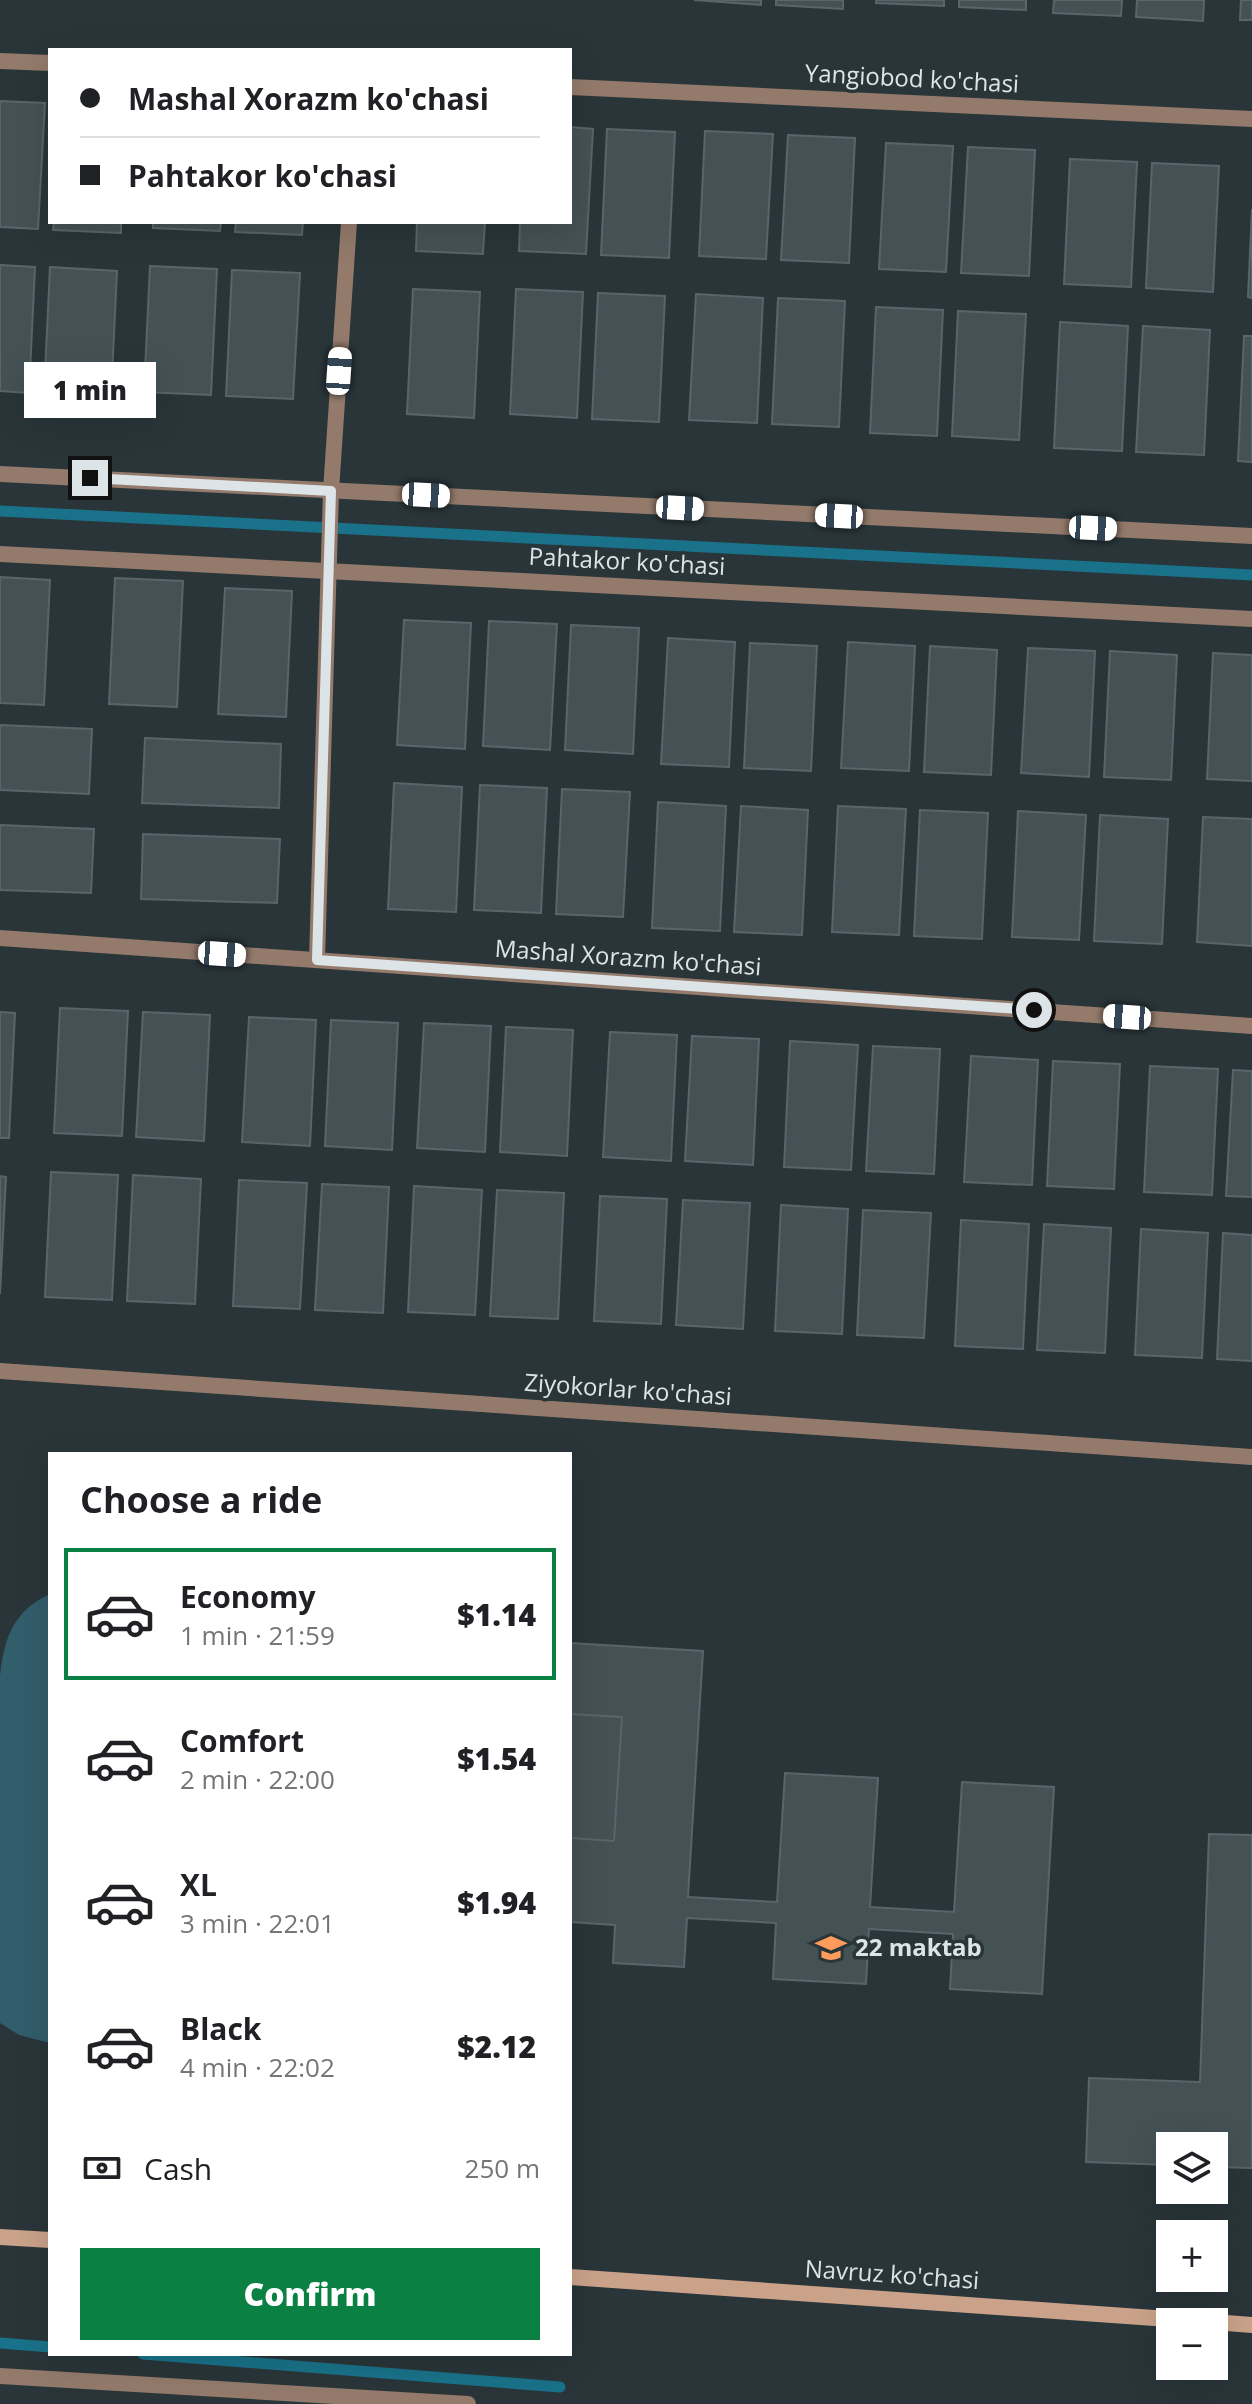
<!DOCTYPE html>
<meta charset="utf-8">
<style>
body{margin:0;font-family:"Open Sans",sans-serif;background:#f2f2f2;color:#202124;height:100vh;display:flex;flex-direction:column;font-size:30px;white-space:nowrap}
*{box-sizing:border-box;margin:0}
p{font-size:26px;color:#757577}
.icon{flex:none;width:44px;height:44px;fill:none;stroke:currentColor;stroke-width:2;stroke-linecap:round;stroke-linejoin:round}
.map{position:relative;flex:1;overflow:hidden}
.drawer{position:absolute;left:48px;top:1452px;width:524px;height:904px;display:flex;flex-direction:column;background:#fff;border-radius:0px;box-shadow:0 8px 32px #0002}
.drawer>*{flex:none}
.hud{position:absolute;left:48px;top:48px;width:524px;height:176px;border-radius:0px;box-shadow:0 8px 32px #0002;display:grid;align-content:center;height:176px;padding:0 32px;background:#fff}
.buttons{position:absolute;left:1156px;top:2132px;display:grid;gap:16px}
.buttons a{display:grid;place-items:center;width:72px;height:72px;border-radius:0px;background:#fff;box-shadow:0 8px 32px #0002;font-size:40px}
.end{position:absolute;width:36px;height:36px;margin:-18px;border:10px solid #dde4e7;background:#111;box-shadow:0 0 0 4px #111}
.from{border-radius:50%}
.bubble{position:absolute;height:56px;border-radius:0px;background:#fff;box-shadow:0 8px 32px #0002;font-size:26px;font-weight:800;line-height:56px;text-align:center}
.car{position:absolute;width:24px;height:48px;margin:-24px -12px;border-radius:10px;box-shadow:0 0 6px 2px #0007;background:linear-gradient(#fff 24%,#345 0 40%,#fff 0 76%,#345 0 86%,#fff 0)}
.hud b{display:flex;align-items:center;gap:28px;height:76px;font-size:30px}
.hud b+b{border-top:2px solid #e0e0e0}
.hud i{width:20px;height:20px;background:#202124}
ul{padding:0;list-style:none}
li{display:flex;align-items:center;gap:24px;height:132px;margin:0 16px 12px;padding:0 16px;border:4px solid transparent;border-radius:0px}
li div{flex:1}
li b{display:block;font-size:30px}
li em{font-style:normal;font-weight:800}
li.selected{border-color:#0b8043}
li>.icon{width:72px;height:72px;stroke-width:1.5}
h2{padding:0 32px;font-size:36px;line-height:96px}
.pay{display:flex;align-items:center;gap:20px;height:88px;padding:0 32px;font-size:30px}
.pay p{margin-inline-start:auto}
.primary-button{display:flex;gap:16px;margin-top:auto;padding:16px 32px}
.primary-button a{flex:1;height:92px;border-radius:0px;background:#0b8043;color:#fff;font-size:32px;font-weight:800;line-height:92px;text-align:center}
.map>svg:first-child{display:block}
</style>
<div class="map">
<svg width="1252" height="2404" viewBox="0 0 1252 2404">
<rect width="100%" height="100%" fill="#293539"/>
<path fill="#325d6b" d="M50,1594V2042H46L19,2035L0,2023V1675C4,1638 14,1610 50,1594Z"/>
<g fill="none" stroke-linecap="round" stroke-linejoin="round">
<path stroke="#197289" stroke-width="11" d="M0,511L1252,575
M0,2343L50,2347
M143,2354L560,2387"/>
</g>
<path fill="#445155" stroke="#586569" stroke-width="2" d="M694,0H761V5Z
M776,0H843V9L776,5Z
M876,0H944V6L876,3Z
M959,0H1026V10L959,7Z
M1054,0H1122L1121,16L1053,13Z
M1137,0H1204L1203,21L1136,17Z
M1241,0H1252V20H1240Z
M0,101L45,103L38,229L0,227Z
M570,127L593,129L586,254L519,251L520,222H570Z
M607,129L675,132L669,258L601,255Z
M705,131L773,134L766,259L699,256Z
M788,135L855,138L849,263L781,260Z
M886,143L953,146L946,272L879,269Z
M968,147L1035,150L1029,276L961,273Z
M1070,159L1137,162L1131,287L1064,284Z
M1152,163L1219,166L1213,292L1146,288Z
M1252,209V298L1248,297Z
M54,222H121V233L53,230Z
M153,222H221L220,231L153,228Z
M236,222H303L302,235L235,232Z
M417,222H485L483,254L416,251Z
M0,265L35,267L29,393L0,391Z
M150,266L217,269L211,395L144,392Z
M50,267L117,271L111,397L44,394Z
M232,270L300,273L293,399L226,396Z
M413,289L480,292L474,418L407,414Z
M516,289L583,292L577,418L510,414Z
M598,293L665,296L659,422L592,419Z
M696,294L763,298L757,423L689,420Z
M778,298L845,301L839,427L772,424Z
M876,307L943,310L937,436L870,433Z
M958,311L1026,314L1019,440L952,436Z
M1060,322L1128,326L1122,451L1054,448Z
M1143,326L1210,330L1204,455L1136,452Z
M1244,336H1252V462L1238,461Z
M0,577L50,580L44,705L0,703Z
M115,578L183,581L177,707L109,704Z
M225,588L292,591L286,717L218,714Z
M404,620L471,623L465,749L397,745Z
M489,621L557,624L550,750L483,746Z
M571,625L639,628L633,754L565,750Z
M668,638L735,642L729,767L661,764Z
M848,642L915,646L909,771L841,768Z
M750,643L817,646L811,771L744,768Z
M930,646L997,650L991,775L924,772Z
M1028,648L1095,651L1089,777L1021,773Z
M1110,651L1177,655L1171,780L1104,777Z
M1213,653L1252,655V781L1207,779Z
M0,725L92,729L89,794L0,790Z
M145,738L281,744L279,808L142,803Z
M394,783L462,787L456,912L388,909Z
M480,785L547,788L541,913L474,910Z
M562,789L630,792L623,917L556,914Z
M658,802L726,806L720,931L652,928Z
M741,806L808,810L802,935L734,932Z
M838,806L906,809L899,935L832,932Z
M920,810L988,813L982,939L914,936Z
M1018,811L1086,815L1079,940L1012,937Z
M1100,815L1168,819L1162,944L1094,941Z
M1203,817L1252,819V946L1197,942Z
M0,825L94,829L91,893L0,890Z
M143,834L280,839L277,903L141,899Z
M60,1008L128,1011L122,1136L54,1133Z
M0,1012L15,1013L9,1138H0Z
M143,1012L210,1015L204,1141L136,1137Z
M249,1017L316,1020L310,1146L242,1142Z
M331,1020L398,1023L392,1150L325,1146Z
M424,1023L491,1026L485,1152L417,1148Z
M506,1027L573,1030L567,1156L500,1152Z
M610,1032L677,1035L671,1161L603,1157Z
M692,1036L759,1039L753,1165L685,1161Z
M790,1041L858,1045L851,1170L784,1167Z
M873,1046L940,1049L934,1174L866,1171Z
M971,1056L1038,1060L1032,1185L964,1182Z
M1053,1061L1120,1064L1114,1189L1047,1186Z
M1150,1066L1218,1069L1212,1195L1144,1192Z
M1233,1070L1252,1071V1197L1226,1196Z
M51,1172L118,1175L112,1300L45,1297Z
M133,1175L201,1179L195,1304L127,1301Z
M0,1176L6,1177L0,1294Z
M239,1180L307,1183L300,1309L233,1306Z
M322,1184L389,1187L383,1313L315,1310Z
M414,1186L482,1190L475,1315L408,1312Z
M497,1190L564,1193L558,1319L490,1316Z
M600,1196L667,1199L661,1324L594,1321Z
M683,1200L750,1203L743,1329L676,1325Z
M781,1205L848,1209L842,1334L775,1331Z
M863,1210L931,1213L924,1338L857,1335Z
M961,1220L1029,1224L1023,1349L955,1346Z
M1044,1224L1111,1228L1105,1353L1037,1350Z
M1141,1229L1208,1233L1202,1358L1135,1355Z
M1223,1233L1252,1235V1361L1217,1359Z
M570,1643L703,1651L688,1897L777,1902L785,1773L878,1778L870,1907L954,1912L962,1782L1054,1787L1042,1994L950,1989L953,1934L869,1929L866,1984L773,1979L776,1923L687,1918L684,1967L613,1963L615,1925L570,1922V1838L614,1841L622,1717L570,1714Z
M570,1643L703,1651L688,1897L777,1902L785,1773L878,1778L870,1907L954,1912L962,1782L1054,1787L1042,1994L950,1989L953,1934L869,1929L866,1984L773,1979L776,1923L687,1918L684,1967L613,1963L615,1925L570,1922Z
M1209,1834L1252,1835V2168L1214,2167V2146H1170V2165L1086,2162L1089,2078L1200,2082Z"/>
<g fill="none" stroke-linecap="round" stroke-linejoin="round">
<path stroke="#937a6b" stroke-width="16" d="M317,960L331,491L349,222
M0,2376L468,2404"/>
<path stroke="#937a6b" stroke-width="16" d="M0,61L50,63
M570,87L1252,119
M0,474L1252,536
M0,554L1252,619
M0,938L1252,1026
M0,1371L1252,1457
M370,2404L371,2399"/>
<path stroke="#caa28a" stroke-width="16" d="M0,2237L50,2240
M570,2277L1211,2322
M1214,2322L1252,2325"/>
</g>
<g fill="none" stroke-linecap="round" stroke-linejoin="round">
<path stroke="#dde4e7" stroke-width="10" d="M90,478L331,491L317,960L1034,1010"/>
</g>
<defs>
<g id="school-bare" transform="scale(2.4)"><path d="M0-5L7-2L0 1L-7-2ZM-4 1L0 2.5L4 1V4Q0 6-4 4Z" fill="#ff9b5b" stroke="#293539" stroke-width="2.5" paint-order="stroke"/></g>
</defs>
<g fill-rule="evenodd">
<use href="#school-bare" x="831" y="1948"/>
</g>
<g text-anchor="middle" stroke-width="7" stroke-linejoin="round" paint-order="stroke">
<g font-size="24" fill="#dde4e7" stroke="#293539">
<text transform="translate(912 79) rotate(3)" y="8">Yangiobod ko'chasi</text>
<text transform="translate(627 562) rotate(3)" y="8">Pahtakor ko'chasi</text>
<text transform="translate(628 958) rotate(4)" y="8">Mashal Xorazm ko'chasi</text>
<text transform="translate(628 1390) rotate(4)" y="8">Ziyokorlar ko'chasi</text>
<text transform="translate(892 2275) rotate(4)" y="8">Navruz ko'chasi</text>
</g>
<g font-size="24" font-weight="bold" fill="#dde4e7" stroke="#293539" text-anchor="start">
<text x="855" y="1956">22 maktab</text>
</g>
</g>
</svg>
<div class="buttons">
<a><svg class="icon" aria-label="layers" viewBox="0 0 24 24"><path d="M12 4l9 5-9 5-9-5zM3 14l9 5 9-5"/></svg></a>
<a>+</a>
<a>−</a>
</div>
<i class="end from" style="left:1034px;top:1010px"></i>
<i class="end" style="left:90px;top:478px"></i>
<div class="bubble" style="left:24px;top:362px;width:132px">1 min</div>
<i class="car" style="left:339px;top:371px;rotate:4deg"></i>
<i class="car" style="left:426px;top:495px;rotate:93deg"></i>
<i class="car" style="left:680px;top:508px;rotate:93deg"></i>
<i class="car" style="left:839px;top:516px;rotate:273deg"></i>
<i class="car" style="left:1093px;top:528px;rotate:93deg"></i>
<i class="car" style="left:222px;top:954px;rotate:94deg"></i>
<i class="car" style="left:1127px;top:1017px;rotate:274deg"></i>
<div class="hud">
<b><i class="from"></i>Mashal Xorazm ko'chasi</b>
<b><i></i>Pahtakor ko'chasi</b>
</div>
<section class="drawer">
<h2>Choose a ride</h2>
<ul>
<li class="selected"><svg class="icon" aria-label="car" viewBox="0 0 24 24"><path d="M5 17H2v-5l4-1 3-4h7l3 4 3 1v5h-3M9 17h6M6 11h13"/><circle cx="7" cy="17" r="2"/><circle cx="17" cy="17" r="2"/></svg><div><b>Economy</b><p>1 min · 21:59</p></div><em>$1.14</em></li>
<li><svg class="icon" aria-label="car" viewBox="0 0 24 24"><path d="M5 17H2v-5l4-1 3-4h7l3 4 3 1v5h-3M9 17h6M6 11h13"/><circle cx="7" cy="17" r="2"/><circle cx="17" cy="17" r="2"/></svg><div><b>Comfort</b><p>2 min · 22:00</p></div><em>$1.54</em></li>
<li><svg class="icon" aria-label="car" viewBox="0 0 24 24"><path d="M5 17H2v-5l4-1 3-4h7l3 4 3 1v5h-3M9 17h6M6 11h13"/><circle cx="7" cy="17" r="2"/><circle cx="17" cy="17" r="2"/></svg><div><b>XL</b><p>3 min · 22:01</p></div><em>$1.94</em></li>
<li><svg class="icon" aria-label="car" viewBox="0 0 24 24"><path d="M5 17H2v-5l4-1 3-4h7l3 4 3 1v5h-3M9 17h6M6 11h13"/><circle cx="7" cy="17" r="2"/><circle cx="17" cy="17" r="2"/></svg><div><b>Black</b><p>4 min · 22:02</p></div><em>$2.12</em></li>
</ul>
<div class="pay"><svg class="icon" aria-label="cash" viewBox="0 0 24 24"><path d="M3 7h18v10H3z"/><circle cx="12" cy="12" r="2"/></svg>Cash<p>250 m</p></div>
<div class="primary-button"><a>Confirm</a></div>
</section>
</div>
